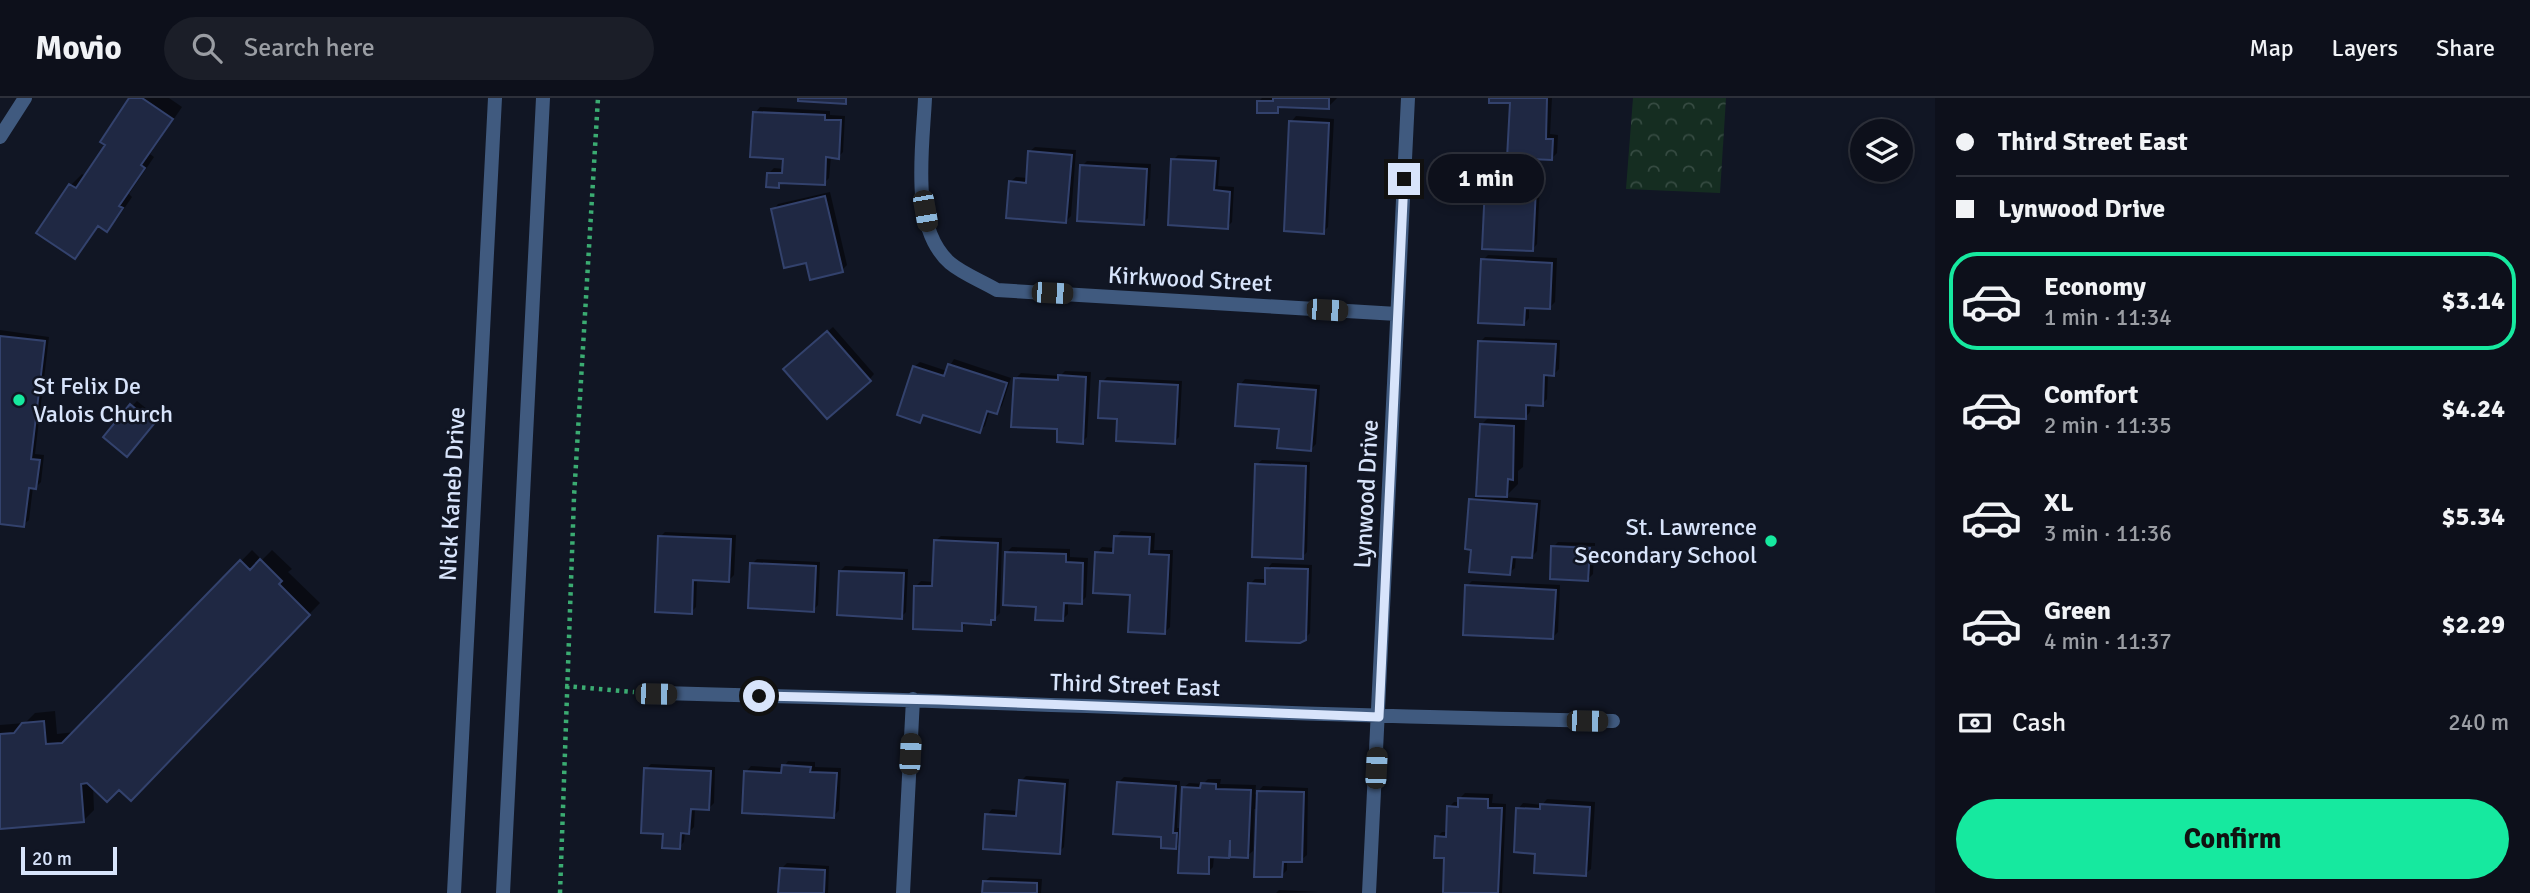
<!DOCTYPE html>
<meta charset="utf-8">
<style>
body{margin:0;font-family:Signika,sans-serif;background:#1b1e28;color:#f1f3f6;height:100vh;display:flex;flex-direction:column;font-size:26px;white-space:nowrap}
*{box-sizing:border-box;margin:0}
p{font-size:23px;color:#9a9da3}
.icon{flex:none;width:38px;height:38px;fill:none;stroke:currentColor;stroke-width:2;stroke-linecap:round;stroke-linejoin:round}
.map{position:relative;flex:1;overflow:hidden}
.drawer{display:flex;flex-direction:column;background:#0d101b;width:595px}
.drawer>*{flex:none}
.top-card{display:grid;align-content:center;height:154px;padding:0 21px;background:#0d101b}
.controls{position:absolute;left:1850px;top:21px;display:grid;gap:14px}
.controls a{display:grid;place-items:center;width:63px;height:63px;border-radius:50%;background:#0d101b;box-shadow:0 4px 10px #0003,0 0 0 2px #2d303a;font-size:35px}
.scale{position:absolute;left:21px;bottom:18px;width:96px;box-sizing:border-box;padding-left:7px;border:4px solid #d8e4fb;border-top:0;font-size:19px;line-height:24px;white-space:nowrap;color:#d8e4fb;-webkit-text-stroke:5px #111624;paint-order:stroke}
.end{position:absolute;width:32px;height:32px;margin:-16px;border:9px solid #d8e4fb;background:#111;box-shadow:0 0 0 4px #111}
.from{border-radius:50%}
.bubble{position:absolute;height:49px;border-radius:24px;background:#0d101b;box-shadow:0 4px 10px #0003,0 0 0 2px #2d303a;font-size:23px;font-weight:800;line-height:49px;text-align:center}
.car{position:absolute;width:21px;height:42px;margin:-21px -10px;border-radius:9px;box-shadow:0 0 5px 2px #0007;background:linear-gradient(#222 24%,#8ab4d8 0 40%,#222 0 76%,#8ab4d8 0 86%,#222 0)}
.top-card b{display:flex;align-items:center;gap:24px;height:66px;font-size:26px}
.top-card b+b{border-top:2px solid #2d303a}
.top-card i{width:18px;height:18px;background:#f1f3f6}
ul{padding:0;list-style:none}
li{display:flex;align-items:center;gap:21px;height:98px;margin:0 14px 10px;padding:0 7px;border:4px solid transparent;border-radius:28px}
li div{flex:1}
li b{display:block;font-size:26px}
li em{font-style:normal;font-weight:800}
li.current{border-color:#16e99f}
li>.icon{width:63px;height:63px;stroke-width:1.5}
.pay{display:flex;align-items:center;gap:18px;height:77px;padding:0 21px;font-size:26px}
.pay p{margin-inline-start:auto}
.cta{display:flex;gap:14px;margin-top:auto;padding:14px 21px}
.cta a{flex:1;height:80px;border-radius:42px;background:#16e99f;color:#111;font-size:28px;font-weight:800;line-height:80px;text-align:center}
header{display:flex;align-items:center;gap:42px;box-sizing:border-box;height:98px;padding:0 35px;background:#0d101b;border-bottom:2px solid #2d303a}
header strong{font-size:33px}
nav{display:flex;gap:38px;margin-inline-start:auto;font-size:24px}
.search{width:490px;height:63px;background:#1b1e28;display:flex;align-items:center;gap:18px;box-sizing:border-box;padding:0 24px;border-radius:38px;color:#9a9da3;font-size:26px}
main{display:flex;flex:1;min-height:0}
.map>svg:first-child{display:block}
</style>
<header>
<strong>Movio</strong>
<div class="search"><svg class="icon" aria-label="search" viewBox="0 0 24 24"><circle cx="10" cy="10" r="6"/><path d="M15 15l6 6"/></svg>Search here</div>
<nav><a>Map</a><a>Layers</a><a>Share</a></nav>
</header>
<main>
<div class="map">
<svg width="1935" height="795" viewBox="0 0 1935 795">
<defs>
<pattern id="forest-crowns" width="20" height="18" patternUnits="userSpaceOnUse" patternTransform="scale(1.75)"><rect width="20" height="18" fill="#152d21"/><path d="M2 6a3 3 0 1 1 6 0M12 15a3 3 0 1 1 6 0" fill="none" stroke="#364b42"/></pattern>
</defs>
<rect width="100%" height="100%" fill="#111624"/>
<path fill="url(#forest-crowns)" d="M1633,0H1726L1720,95L1626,91Z"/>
<path fill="#0007" d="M132,0H169L182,9L150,56L154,59L129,96L132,99L117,121L107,131L100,127L75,159L39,134L71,87L82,76L86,79L108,46Z
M1262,0H1337L1328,9L1283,8L1277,13L1259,3Z
M1491,0H1552L1550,36L1558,37L1557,55L1552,60L1511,4Z
M760,9L830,13V17L845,18L843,54L838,59L831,58L829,80L824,85L783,83L779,88L769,75L774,70L784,71V59L755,15Z
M1296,18L1334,21L1328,129L1323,134L1291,24Z
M1035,49L1076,52L1071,118L1066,123L1010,84L1016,79L1028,80L1029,54Z
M1178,57L1220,59L1218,88L1234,89L1232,124L1227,129L1173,62Z
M1087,63L1151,66L1148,120L1143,125L1082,68Z
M1493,63L1541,65L1537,146L1532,152L1488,68Z
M830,94L847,167L842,172L807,163L773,112L778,106Z
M1488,157L1557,160L1555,204L1549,210L1529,209V220L1524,226L1483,162Z
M833,229L874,276L869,282L790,266Z
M0,232L49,239L35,356L44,357L41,384L36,389H33L29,422L23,427L0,424Z
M1485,239L1560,242L1559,271L1554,276H1548L1547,301L1542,306L1531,305L1530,314L1525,320L1523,369L1518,373V386L1505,399L1541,402L1537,453L1532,459L1516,457L1515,470L1509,475L1473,450L1470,402L1478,397L1481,327L1490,318L1480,244Z
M954,261L1011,280L1002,308L996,314L990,312L985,328L979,333L925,317L920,323L914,269L920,264L947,273Z
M1065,273L1091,274L1087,339L1082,344L1059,330L1015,281L1021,275L1060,278Z
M1107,279L1182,283L1179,339L1174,344L1119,319L1102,284Z
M1245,281L1320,287L1316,346L1311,351L1281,329L1240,287Z
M137,303L158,320L132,352V308Z
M1262,362L1310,364L1307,454L1302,459L1256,367Z
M1121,433L1155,435L1154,452H1173L1170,529L1165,534L1097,455L1102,449L1115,450L1116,439Z
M665,434L736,437L734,477L729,482L697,480L696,509L691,514L660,439Z
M941,438L1002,440L1000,515L990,525L967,524L961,531L916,488L921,483L934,484L935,443Z
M1558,444L1595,445V448L1555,447V450L1594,452L1593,476L1588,481L1553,449Z
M1012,449L1070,451V459L1088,460L1086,499L1081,504L1068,503V516L1063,521L1038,507L1007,454Z
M252,452L262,462L272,452L292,471L288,474L320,505L131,700L119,689L93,688L94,712L83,723L0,729V627L25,625L35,615L55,613L57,636L75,634Z
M757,461L820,464L818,507L813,512L752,466Z
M1272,465L1312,467L1310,535L1305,540L1250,486L1255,481H1267V471Z
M845,468L908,471L906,514L901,519L840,473Z
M1472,483L1560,487L1558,534L1553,539L1467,488Z
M788,663L815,664V669L841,670L839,712L834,718L746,674L751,668L783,670Z
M651,666L715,669L714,705L709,710H695L694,729L689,734H685L684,744L679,749L665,734L646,671Z
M1026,678L1069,681L1064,749L1059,754L987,717L992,711L1018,713L1021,683Z
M1124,679L1180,683L1177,730H1182L1183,690L1189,685L1203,686L1208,681H1221L1220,686L1256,687L1255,697L1263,688L1308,690L1307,757L1301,762H1287V772L1282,777L1258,711H1254L1253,753L1247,758H1214L1213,769L1208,774L1181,744L1176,749L1163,738L1118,685Z
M1465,695L1493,696L1492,705L1506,706L1502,795H1445L1446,758L1437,739L1442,734H1448L1449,709L1454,704H1460V700Z
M1547,701L1595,704L1591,771L1585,776L1537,754L1518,711L1523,705L1542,707Z
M787,765L829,768L828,795H780L781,771Z
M990,779L1042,781L1041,795H984V784Z
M1279,792L1318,794L1276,795Z"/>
<path fill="#1f2843" stroke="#33426d" stroke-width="2" d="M129,0H142L173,21L141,67L145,70L119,108L123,110L107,134L98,128L75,161L36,135L69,86L76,90L105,47L100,44Z
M798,0H846V6L798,3Z
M1273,0H1329V11L1278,9V15H1257V3H1273Z
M1489,0H1547L1546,41H1553L1552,62L1507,60L1510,5H1489Z
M753,14L825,17V22H841L839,61L826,59L825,87L779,85V90L766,89L767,75H782L783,61L750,59Z
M1289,23L1329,25L1324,136L1284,133Z
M1028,53L1072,57L1066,125L1006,120L1009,83L1026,85Z
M1171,61L1216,63L1214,92L1230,94L1228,131L1168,127Z
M1080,67L1147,71L1144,127L1077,123Z
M1486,67L1537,69L1533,153L1482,151Z
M825,98L843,174L810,182L806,165L784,170L771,111Z
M1481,161L1552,165L1550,211L1525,210L1524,227L1478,225Z
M827,233L871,283L827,321L783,271Z
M0,238L45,243L31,361L40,362L36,391L29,390L24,429L0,426Z
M1478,243L1556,246L1554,278L1544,277L1543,308L1526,307V321L1475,319Z
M948,266L1007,285L997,316L987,313L980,335L923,317L920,325L897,317L913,268L944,278Z
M1058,277L1086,279L1083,346L1057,344V331L1011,329L1014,280L1058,282Z
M1100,283L1178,287L1175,346L1116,343L1117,321L1098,320Z
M1238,286L1316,292L1311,353L1277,350L1279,331L1235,328Z
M130,306L154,326L127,359L103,339Z
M1480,326L1514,328L1513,382L1508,381L1507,399L1476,398Z
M1255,366L1306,368L1303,461L1252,459Z
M1469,401L1537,406L1532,460L1512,459L1510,477L1469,474L1471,452L1465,451Z
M658,438L731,441L729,484L693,482L692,516L655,514Z
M1114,438L1150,439L1149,456L1169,457L1165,536L1128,534L1130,497L1093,495L1095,454L1113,455Z
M934,442L998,445L995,522H991V527L962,525V533L913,531L914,488H932Z
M1551,448L1590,450L1588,483L1550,481Z
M1005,454L1066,456V464L1083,465L1082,506L1064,505L1063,523L1035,522L1036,509L1003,507Z
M260,461L282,483L279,486L310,517L131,703L119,692L107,704L87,685L81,686L84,724L0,731V636L14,635L22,625L44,623L46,646L62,645L240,462L250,472Z
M750,465L816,468L814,514L748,510Z
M1265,470L1308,471L1306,542L1300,545L1246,543L1248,485L1265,486Z
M839,473L904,475L902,521L837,517Z
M1465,487L1556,492L1553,541L1463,537Z
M782,667L811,669L810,674L837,675L834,720L742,715L744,673L781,675Z
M644,670L711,673L709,712L691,711L689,736L681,735L680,751L662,750L663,736L641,735Z
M1019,682L1065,686L1060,756L983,751L985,716L1016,718Z
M1117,684L1176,688L1173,735H1177L1176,751L1161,750V739L1113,736Z
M1201,685L1216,686V691L1251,692L1248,760L1230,759V742L1229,760L1209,759V776L1178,775L1182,689L1200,690Z
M1257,693L1304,694L1302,764H1283L1282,779H1254Z
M1458,700L1488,701V710H1502L1498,795H1443L1444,760H1434L1435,738L1446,739L1447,708L1458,709Z
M1540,706L1590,709L1586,778L1534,775L1535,756L1514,754L1516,710L1540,711Z
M780,770L825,772L824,795H778Z
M983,783L1037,785V795H982Z"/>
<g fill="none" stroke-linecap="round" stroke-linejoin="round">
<path stroke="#3bac72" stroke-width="4.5" stroke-dasharray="3.5 5" stroke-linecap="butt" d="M565,588L634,594
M560,795L574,399L598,0"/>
<path stroke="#405a7f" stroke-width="14" d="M925,0C923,48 909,129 950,165C963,176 982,183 997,192L1397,216
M0,39L25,0
M656,595C975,602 1294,618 1613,623
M903,795L913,601
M1369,795L1408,0"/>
<path stroke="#405a7f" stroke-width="14" d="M454,795L495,0
M503,795L543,0"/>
</g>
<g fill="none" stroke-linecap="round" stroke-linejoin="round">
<path stroke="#d8e4fb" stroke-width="9" d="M759,598L939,602L1379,619L1404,81"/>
</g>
<g fill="#16e99f" stroke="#111624" stroke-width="2.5">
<circle cx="19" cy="302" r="7"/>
<circle cx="1771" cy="443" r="7"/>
</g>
<g text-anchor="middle" stroke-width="5" stroke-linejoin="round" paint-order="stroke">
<g font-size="24" fill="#d8e4fb" stroke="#111624">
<text transform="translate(1190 181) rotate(3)" y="8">Kirkwood Street</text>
<text transform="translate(452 396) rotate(-87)" y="8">Nick Kaneb Drive</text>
<text transform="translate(1366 396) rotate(-87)" y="8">Lynwood Drive</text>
<text transform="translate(1135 587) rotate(2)" y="8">Third Street East</text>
</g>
<g font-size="24" fill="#d8e4fb" stroke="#111624" text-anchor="start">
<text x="33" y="296">St Felix De<tspan x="33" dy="28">Valois Church</tspan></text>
<text x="1757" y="437" text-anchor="end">St. Lawrence<tspan x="1757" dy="28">Secondary School</tspan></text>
</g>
</g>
</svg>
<div class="controls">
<a><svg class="icon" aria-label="layers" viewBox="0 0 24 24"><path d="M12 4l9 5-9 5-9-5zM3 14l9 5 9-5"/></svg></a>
</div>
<div class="scale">20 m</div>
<i class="end from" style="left:759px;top:598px"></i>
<i class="end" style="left:1404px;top:81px"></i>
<div class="bubble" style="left:1428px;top:56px;width:116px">1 min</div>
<i class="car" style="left:925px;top:113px;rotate:170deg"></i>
<i class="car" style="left:1052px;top:195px;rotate:93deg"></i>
<i class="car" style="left:1327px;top:212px;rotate:94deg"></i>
<i class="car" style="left:656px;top:596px;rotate:91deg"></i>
<i class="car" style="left:1587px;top:623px;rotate:91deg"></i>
<i class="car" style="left:910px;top:656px;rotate:3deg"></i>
<i class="car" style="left:1376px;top:670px;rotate:3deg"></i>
</div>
<section class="drawer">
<div class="top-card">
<b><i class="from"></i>Third Street East</b>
<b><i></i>Lynwood Drive</b>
</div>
<ul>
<li class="current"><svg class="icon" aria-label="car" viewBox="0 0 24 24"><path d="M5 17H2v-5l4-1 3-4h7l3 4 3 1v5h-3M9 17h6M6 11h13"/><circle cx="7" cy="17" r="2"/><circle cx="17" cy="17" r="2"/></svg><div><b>Economy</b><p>1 min · 11:34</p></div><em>$3.14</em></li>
<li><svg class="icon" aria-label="car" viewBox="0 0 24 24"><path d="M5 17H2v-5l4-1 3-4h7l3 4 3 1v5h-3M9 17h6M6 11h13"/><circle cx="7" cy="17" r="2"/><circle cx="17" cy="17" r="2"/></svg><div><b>Comfort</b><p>2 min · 11:35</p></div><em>$4.24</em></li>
<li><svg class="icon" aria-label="car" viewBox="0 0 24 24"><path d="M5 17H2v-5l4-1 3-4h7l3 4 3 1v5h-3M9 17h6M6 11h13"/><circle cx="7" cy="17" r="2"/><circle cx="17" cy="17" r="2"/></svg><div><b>XL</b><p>3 min · 11:36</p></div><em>$5.34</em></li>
<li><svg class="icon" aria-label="car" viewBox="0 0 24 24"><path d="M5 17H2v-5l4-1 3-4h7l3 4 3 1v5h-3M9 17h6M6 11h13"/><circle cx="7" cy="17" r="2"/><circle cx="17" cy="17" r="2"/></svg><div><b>Green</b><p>4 min · 11:37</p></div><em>$2.29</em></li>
</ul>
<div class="pay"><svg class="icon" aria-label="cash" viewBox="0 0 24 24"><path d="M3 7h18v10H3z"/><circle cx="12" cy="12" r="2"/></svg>Cash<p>240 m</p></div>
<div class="cta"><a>Confirm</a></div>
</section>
</main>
